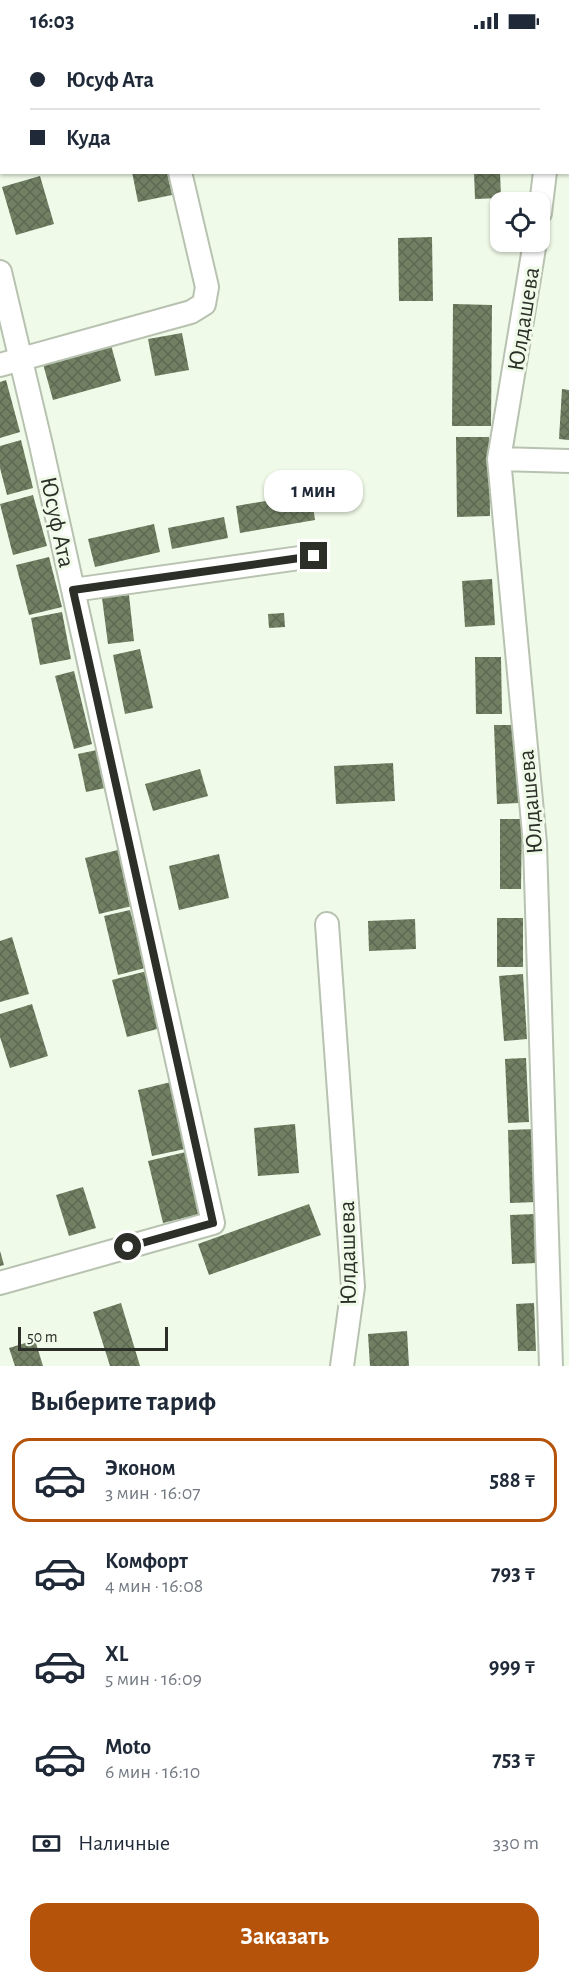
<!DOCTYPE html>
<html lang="ru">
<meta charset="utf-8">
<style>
body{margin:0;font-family:"Alegreya Sans",sans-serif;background:#f2f2f3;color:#1f2937;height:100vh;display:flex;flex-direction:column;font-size:22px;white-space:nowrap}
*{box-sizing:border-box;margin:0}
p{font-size:20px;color:#747a83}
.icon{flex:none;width:33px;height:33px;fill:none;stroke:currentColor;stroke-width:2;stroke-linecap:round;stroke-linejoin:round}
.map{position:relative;height:1324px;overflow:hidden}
.sheet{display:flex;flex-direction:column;background:#fff;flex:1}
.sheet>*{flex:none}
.top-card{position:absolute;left:0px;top:0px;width:570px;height:132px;box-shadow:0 2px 4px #0004;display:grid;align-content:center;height:132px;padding:0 30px;background:#fff}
.fabs{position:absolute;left:490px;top:150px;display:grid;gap:12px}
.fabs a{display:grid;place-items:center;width:60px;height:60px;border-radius:12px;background:#fff;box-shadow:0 2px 4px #0004;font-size:30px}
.scale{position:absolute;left:18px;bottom:15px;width:150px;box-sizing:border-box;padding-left:6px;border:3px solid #2b2f28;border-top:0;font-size:16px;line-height:21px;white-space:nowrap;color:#2b2f28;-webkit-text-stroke:4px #f0fae8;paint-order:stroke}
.end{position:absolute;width:27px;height:27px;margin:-14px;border:8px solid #2b2f28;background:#fff;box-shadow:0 0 0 3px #fff}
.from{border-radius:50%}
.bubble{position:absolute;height:42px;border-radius:18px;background:#fff;box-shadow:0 2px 4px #0004;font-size:20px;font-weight:600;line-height:42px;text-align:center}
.top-card b{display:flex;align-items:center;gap:21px;height:57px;font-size:22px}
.top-card b+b{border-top:2px solid #e0e1e3}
.top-card i{width:15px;height:15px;background:#1f2937}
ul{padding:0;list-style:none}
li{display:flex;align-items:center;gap:18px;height:84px;margin:0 12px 9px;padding:0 18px;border:3px solid transparent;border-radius:18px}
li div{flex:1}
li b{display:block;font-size:22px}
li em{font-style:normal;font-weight:600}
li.active{border-color:#b45309}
li>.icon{width:54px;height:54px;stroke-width:1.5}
h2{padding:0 30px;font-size:27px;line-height:72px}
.pay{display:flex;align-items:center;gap:15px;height:66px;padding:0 30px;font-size:22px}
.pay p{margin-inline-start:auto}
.primary-button{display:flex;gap:12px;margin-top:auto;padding:12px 30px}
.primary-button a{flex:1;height:69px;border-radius:18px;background:#b45309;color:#fff;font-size:24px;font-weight:600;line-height:69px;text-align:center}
.status{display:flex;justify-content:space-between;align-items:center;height:42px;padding:0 30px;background:#fff;direction:ltr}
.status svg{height:16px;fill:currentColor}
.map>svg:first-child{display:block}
</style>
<div class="status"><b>16:03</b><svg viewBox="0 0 49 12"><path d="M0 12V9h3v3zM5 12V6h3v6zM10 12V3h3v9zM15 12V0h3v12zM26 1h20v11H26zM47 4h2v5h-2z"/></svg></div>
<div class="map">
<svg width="569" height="1324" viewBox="0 0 569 1324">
<defs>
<pattern id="building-cross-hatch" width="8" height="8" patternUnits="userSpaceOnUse" patternTransform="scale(1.5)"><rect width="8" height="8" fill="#718063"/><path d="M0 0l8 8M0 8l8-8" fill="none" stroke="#5d6952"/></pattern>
</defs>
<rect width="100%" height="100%" fill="#f0fae8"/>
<path fill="url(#building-cross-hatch)" d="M132,130H167L172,153L138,160Z
M474,130H500L501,156L475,157Z
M40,134L54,182L16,193L2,145Z
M432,195L433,259H399L398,196Z
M453,262L492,263L491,384H452Z
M182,291L189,328L155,334L148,297Z
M111,303L121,339L53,358L43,322Z
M6,338L20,390L0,396V340Z
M562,347L569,348V398L559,397Z
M456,395H489L490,474L457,475Z
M21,398L33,446L7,453L0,426V404Z
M311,451L315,478L240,491L236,464Z
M33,453L47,504L13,513L0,462Z
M224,475L228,496L172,507L168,486Z
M154,482L160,510L95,525L88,497Z
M49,515L62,565L29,573L16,523Z
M492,537L495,583L465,585L462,539Z
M129,553L134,599L108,602L102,556Z
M62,570L71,617L40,623L31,576Z
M284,571L285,585L269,586L268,572Z
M140,607L153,666L125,672L113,613Z
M475,615H501L502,672H476Z
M74,629L92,702L74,707L55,634Z
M494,683H516L519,761L497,762Z
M97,708L105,746L86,750L78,712Z
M393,721L395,759L336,762L334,724Z
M200,727L208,754L153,769L145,742Z
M500,777H522L521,847H500Z
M118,808L132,864L99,872L85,816Z
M219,812L229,856L179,868L169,824Z
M130,868L145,926L118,933L104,874Z
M497,876H523V925H497Z
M415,877L416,907L369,909L368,879Z
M12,895L29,952L0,960V899Z
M147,929L161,986L127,995L112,938Z
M523,932L527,997L504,999L499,934Z
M32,962L48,1014L10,1026L0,995V972Z
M526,1016L529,1080L508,1081L505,1017Z
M171,1040L185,1107L152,1114L138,1048Z
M295,1082L299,1131L258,1134L254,1086Z
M535,1087L537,1160L510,1161L508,1088Z
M190,1109L205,1171L163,1181L148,1119Z
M83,1145L96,1186L69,1194L56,1153Z
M309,1162L321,1193L209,1233L198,1202Z
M535,1172L537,1221L512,1222L510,1173Z
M0,1209L4,1223L0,1224Z
M121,1261L140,1324H110L93,1270Z
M534,1261L536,1309H518L516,1262Z
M407,1289L409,1324H370L368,1292Z
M35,1298L43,1324H15L9,1306Z"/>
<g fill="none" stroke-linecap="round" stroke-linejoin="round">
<g stroke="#b8c2b0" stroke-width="26">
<path id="minor" d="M148,0V2
M556,0V2
M540,171L545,130
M535,200L499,417L535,802L551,1324
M0,230L41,403L213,1181L0,1241
M0,323L191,270L204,262L207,245L180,130
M499,417L569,419
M73,548L314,514
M327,882L353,1245L342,1324"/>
</g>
<use href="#minor" stroke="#fff" stroke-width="22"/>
</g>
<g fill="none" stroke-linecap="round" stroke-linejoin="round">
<path stroke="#2b2f28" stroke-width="8" d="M128,1205L213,1181L73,548L314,514"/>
</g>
<g text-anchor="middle" stroke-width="6" stroke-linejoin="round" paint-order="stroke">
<g font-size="24" fill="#2b2f28" stroke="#f0fae8">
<text transform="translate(523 277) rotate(-81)" y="8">Юлдашева</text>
<text transform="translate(58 480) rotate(78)" y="8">Юсуф Ата</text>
<text transform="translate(530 760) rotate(-95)" y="8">Юлдашева</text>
<text transform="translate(347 1211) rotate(-91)" y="8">Юлдашева</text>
</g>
</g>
</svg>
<div class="fabs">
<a><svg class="icon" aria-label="locate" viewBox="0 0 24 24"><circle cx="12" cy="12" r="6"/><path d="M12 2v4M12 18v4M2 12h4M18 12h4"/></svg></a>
</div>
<div class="scale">50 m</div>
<i class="end from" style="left:128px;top:1205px"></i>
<i class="end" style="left:314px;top:514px"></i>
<div class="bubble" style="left:264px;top:428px;width:99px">1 мин</div>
<div class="top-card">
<b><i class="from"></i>Юсуф Ата</b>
<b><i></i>Куда</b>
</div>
</div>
<section class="sheet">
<h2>Выберите тариф</h2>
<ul>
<li class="active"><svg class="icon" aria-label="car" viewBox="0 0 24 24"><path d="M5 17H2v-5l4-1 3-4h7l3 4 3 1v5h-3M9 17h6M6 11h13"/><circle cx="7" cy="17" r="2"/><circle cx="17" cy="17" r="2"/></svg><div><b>Эконом</b><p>3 мин · 16:07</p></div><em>588 ₸</em></li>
<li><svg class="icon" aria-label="car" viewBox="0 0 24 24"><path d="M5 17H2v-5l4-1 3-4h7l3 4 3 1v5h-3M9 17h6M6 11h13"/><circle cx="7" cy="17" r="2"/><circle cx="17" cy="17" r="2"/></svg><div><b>Комфорт</b><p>4 мин · 16:08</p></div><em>793 ₸</em></li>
<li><svg class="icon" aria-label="car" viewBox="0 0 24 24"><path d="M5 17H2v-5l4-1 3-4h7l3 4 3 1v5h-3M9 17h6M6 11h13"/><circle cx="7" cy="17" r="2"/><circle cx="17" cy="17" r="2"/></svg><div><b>XL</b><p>5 мин · 16:09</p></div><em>999 ₸</em></li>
<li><svg class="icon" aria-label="car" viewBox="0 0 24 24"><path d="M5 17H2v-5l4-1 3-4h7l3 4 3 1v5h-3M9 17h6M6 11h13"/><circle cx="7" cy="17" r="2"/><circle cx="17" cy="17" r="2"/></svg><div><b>Moto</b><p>6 мин · 16:10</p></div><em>753 ₸</em></li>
</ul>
<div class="pay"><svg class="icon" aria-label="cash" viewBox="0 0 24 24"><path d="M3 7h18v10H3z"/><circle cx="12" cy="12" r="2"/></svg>Наличные<p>330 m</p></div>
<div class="primary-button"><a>Заказать</a></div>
</section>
